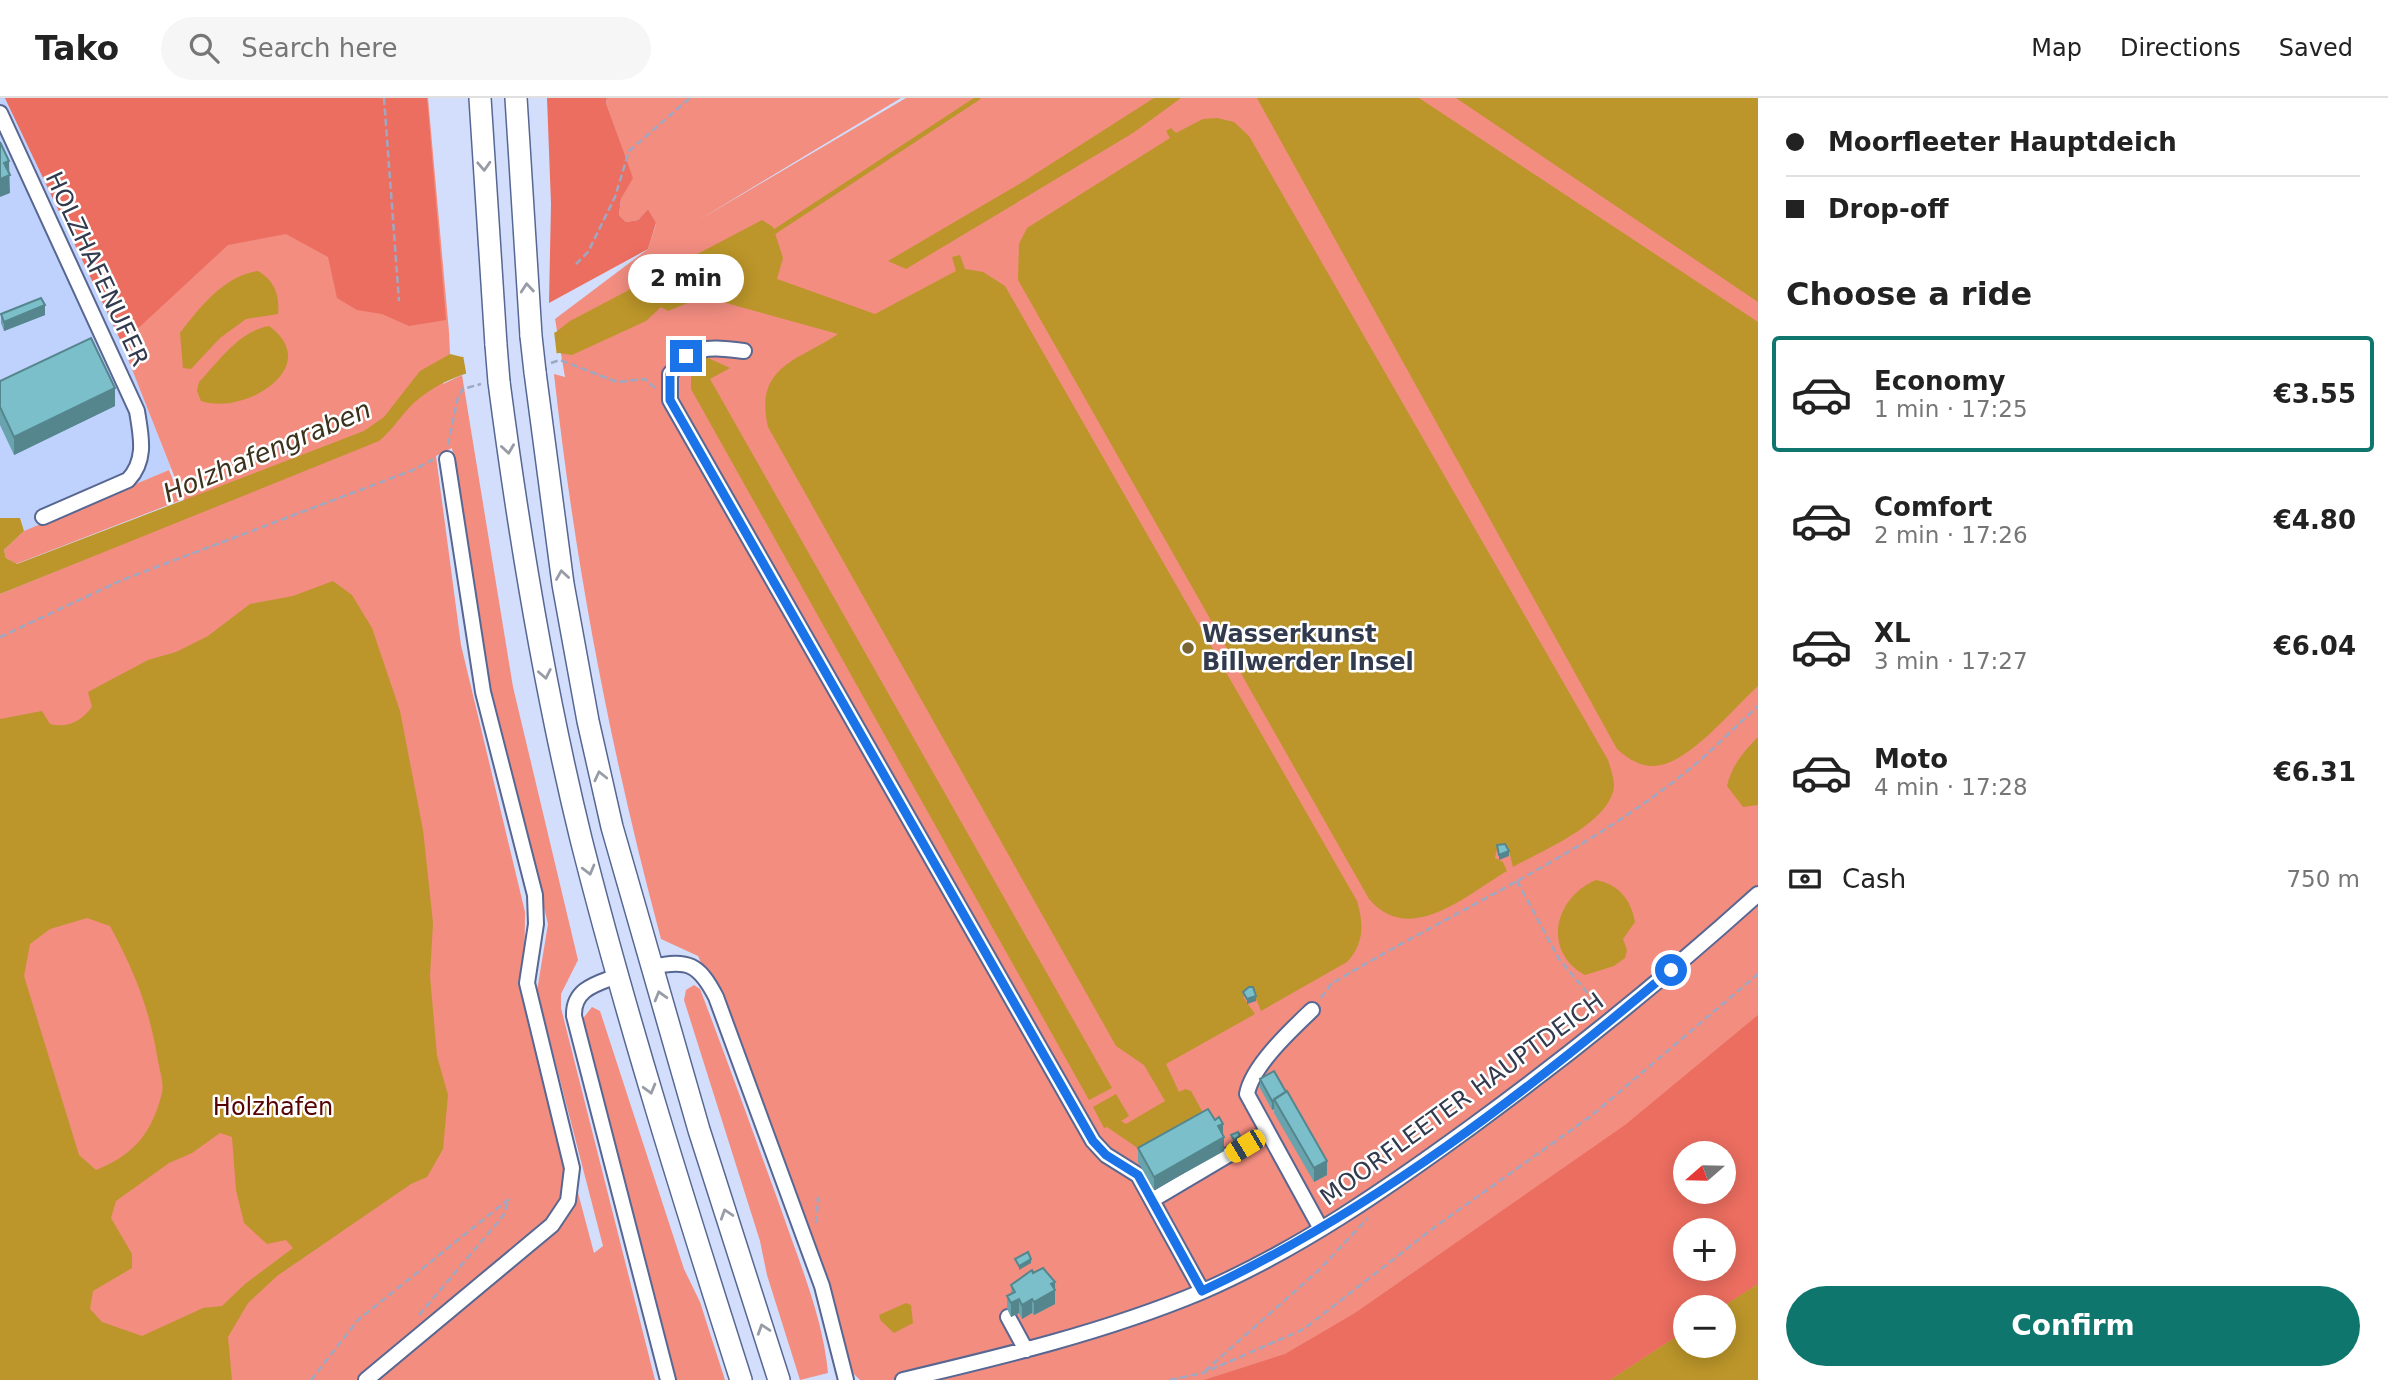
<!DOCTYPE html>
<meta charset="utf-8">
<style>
body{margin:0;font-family:"DejaVu Sans",sans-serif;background:#f6f6f6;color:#222;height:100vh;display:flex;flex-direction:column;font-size:26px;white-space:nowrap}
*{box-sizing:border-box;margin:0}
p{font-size:23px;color:#767676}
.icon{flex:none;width:38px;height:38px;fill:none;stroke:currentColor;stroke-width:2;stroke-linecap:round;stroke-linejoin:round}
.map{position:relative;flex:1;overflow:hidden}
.details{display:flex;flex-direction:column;background:#fff;width:630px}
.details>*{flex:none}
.hud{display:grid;align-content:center;height:154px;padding:0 28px;background:#fff}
.needle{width:46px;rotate:250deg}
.controls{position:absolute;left:1673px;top:1043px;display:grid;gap:14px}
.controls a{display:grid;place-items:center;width:63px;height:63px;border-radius:50%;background:#fff;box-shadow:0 4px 18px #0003;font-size:35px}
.end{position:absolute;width:32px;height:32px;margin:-16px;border:9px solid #1a73e8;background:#fff;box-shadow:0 0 0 4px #fff}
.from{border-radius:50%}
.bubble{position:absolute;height:49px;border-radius:24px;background:#fff;box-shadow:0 4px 18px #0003;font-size:23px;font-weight:800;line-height:49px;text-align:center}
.car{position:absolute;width:21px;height:42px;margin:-21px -10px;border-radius:9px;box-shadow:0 0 5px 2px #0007;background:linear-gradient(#f5c518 24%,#345 0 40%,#f5c518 0 76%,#345 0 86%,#f5c518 0)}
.hud b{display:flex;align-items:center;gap:24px;height:66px;font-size:26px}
.hud b+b{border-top:2px solid #e0e0e0}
.hud i{width:18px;height:18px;background:#222}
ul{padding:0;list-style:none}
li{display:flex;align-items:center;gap:21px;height:116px;margin:0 14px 10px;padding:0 14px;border:4px solid transparent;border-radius:7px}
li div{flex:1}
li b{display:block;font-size:26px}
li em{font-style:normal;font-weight:800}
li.current{border-color:#0f766e}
li>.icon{width:63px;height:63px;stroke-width:1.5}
h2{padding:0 28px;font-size:32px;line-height:84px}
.pay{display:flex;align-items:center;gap:18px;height:77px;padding:0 28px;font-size:26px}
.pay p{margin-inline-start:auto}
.primary-button{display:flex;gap:14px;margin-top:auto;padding:14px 28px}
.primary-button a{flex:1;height:80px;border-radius:42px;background:#0f766e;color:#fff;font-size:28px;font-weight:800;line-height:80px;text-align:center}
header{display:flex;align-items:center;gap:42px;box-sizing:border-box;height:98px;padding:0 35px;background:#fff;border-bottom:2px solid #e0e0e0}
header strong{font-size:33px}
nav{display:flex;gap:38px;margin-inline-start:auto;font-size:24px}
.search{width:490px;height:63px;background:#f6f6f6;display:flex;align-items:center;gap:18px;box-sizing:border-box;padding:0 24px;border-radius:38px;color:#767676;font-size:26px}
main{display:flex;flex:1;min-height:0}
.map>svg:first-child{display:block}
</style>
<header>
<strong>Tako</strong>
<div class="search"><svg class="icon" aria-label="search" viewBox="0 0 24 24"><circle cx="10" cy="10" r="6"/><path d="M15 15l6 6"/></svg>Search here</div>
<nav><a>Map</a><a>Directions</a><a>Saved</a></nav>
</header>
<main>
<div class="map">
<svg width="1758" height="1282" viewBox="0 0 1758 1282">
<rect width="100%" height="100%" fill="#d2defb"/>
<path fill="#bfd1fd" d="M0,0H5L120,241L171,371L24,433L20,420H0Z"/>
<path fill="#f28d80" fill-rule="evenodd" d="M5,0H428L449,234L450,256L446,259L443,286L462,277L513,589L578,862L561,896V910L655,1282H0V496L190,418L120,241ZM452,350L489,587L548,826L537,893L603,1148L594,1155L524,892L525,814L461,547L436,358Z
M607,0H901L697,123L906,0H1758V1282H860L850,1272C813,1128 761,992 698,858L661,841C611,655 575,467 554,276L565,279L555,221L648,151L656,126L648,111L638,122L626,124L619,117L621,101L632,80L606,5ZM1685,1055H1724V1094H1685ZM1685,1132H1724V1171H1685ZM1685,1209H1724V1248H1685Z
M169,372L181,402L16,466L6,460L4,452L24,433Z
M694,887L700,891C728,964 754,1037 781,1111C799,1164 823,1219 828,1275L800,1282L767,1177L760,1143L684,902L686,892Z
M592,909L600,913L684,1171L700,1204L725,1282H674L581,923Z"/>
<path fill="#ec6e60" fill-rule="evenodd" d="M5,0H427L446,222L409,228L382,216L357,212L337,200L328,159L286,136L228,147L133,235L120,241Z
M547,0H607L606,5L633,80L621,101L619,117L626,124L638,122L648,111L656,125L648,151L549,205L551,106Z
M1758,917V1186L1722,1209H1685V1233L1610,1282H1204L1285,1256L1355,1215L1625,1027ZM1685,1055H1724V1094H1685ZM1685,1132H1724V1171H1685Z"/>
<path fill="#bc962a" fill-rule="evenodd" d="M1154,0H1181L1133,35L906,171L888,163L1021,85Z
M1257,0H1419L1758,224V588C1735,609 1692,661 1661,667C1644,671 1629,662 1617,651Z
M1456,0H1758V204Z
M1217,20L1234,24L1249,38L1608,662C1611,672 1616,685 1613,694C1603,728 1543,752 1513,769L1509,753L1502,749L1497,751L1495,760L1503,764L1507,773C1466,797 1410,849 1369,801L1018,182L1019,146L1027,130L1170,40L1166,33L1171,30L1176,35L1203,21Z
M762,122L773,129L783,160L777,181L875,216L956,173L952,159L960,157L965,171L983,174L1005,188L1357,803C1364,826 1364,846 1347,864L1261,913L1253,894L1243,899L1255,916L1166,966L1179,994L1185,991L1191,993L1208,1024L1142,1053L1107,1029L1104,1030L1093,1009L1116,996L1129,1018L1121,1023L1126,1026L1165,1003L1144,967L1116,948L768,329C754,268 798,263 838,236L719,203L697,201L668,213L661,209L646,223L572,257L559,255C508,265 445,271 408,311C398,322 391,333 379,343L0,496V420H20L24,433L4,452L6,460L17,466L364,333L384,319L420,273L450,256L462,259L556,234L570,223Z
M258,173C274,182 280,197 278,216L246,221L220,240L191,271L183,270L180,235C200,209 224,178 258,173Z
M269,228C325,269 244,318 201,303L197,293L199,284C219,263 239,233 269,228Z
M706,259L730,270L710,281L1112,990L1089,1002L691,291V271Z
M333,483L352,497L372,530L400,613L423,732L433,825L430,878L437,958L448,997L443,1051L427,1079L411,1086L277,1178L248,1205L228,1239L232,1282H0V621L42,613L50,626C69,630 80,624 92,609L88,594L148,562L176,554L208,538L250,506L293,498ZM87,820L110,828C136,877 149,909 158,963C160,973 164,986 162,995C152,1035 134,1057 96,1072L79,1057L24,878L30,846L50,831ZM220,1035L232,1039L236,1092L244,1125L267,1146L286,1142L293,1150L245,1186L222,1208L203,1210L142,1238L102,1224L90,1211L93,1193L132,1170V1156L111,1120L116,1103L169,1065L192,1055Z
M1758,639V707L1743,709L1727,688C1732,667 1743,654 1758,639Z
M1596,782C1618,786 1631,801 1635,824L1623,841L1627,852L1625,860L1614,868L1585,877C1542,853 1554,800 1596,782Z
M1758,1186V1282H1610L1685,1233V1248H1724L1722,1209Z
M906,1205L911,1207L913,1225L894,1235L881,1223L879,1217Z"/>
<path fill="#d2defb" d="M554,233L557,259L467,280L463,257Z"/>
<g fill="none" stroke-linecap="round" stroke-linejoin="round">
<path stroke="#bc962a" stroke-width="4.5" d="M771,136L978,0"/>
<g stroke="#576792" stroke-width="18">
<path id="minor" d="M0,15L137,313C141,338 147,362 128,382L43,419
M744,253C706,249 697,246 670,276V302L1093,1043L1106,1057L1138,1077L1202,1193
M652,869C688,861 699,866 716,899L822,1188L846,1282
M617,878C596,886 573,891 574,918L668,1282
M1312,912C1291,932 1252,968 1247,996L1321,1131
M1154,1101L1267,1034
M1008,1219L1026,1252
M366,1282L552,1127L568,1103L572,1070L527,885L536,826L535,797L483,594L447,361
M903,1282C1004,1258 1105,1234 1201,1194C1298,1152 1386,1091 1471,1029C1571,956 1666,879 1758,796"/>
</g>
<g stroke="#576792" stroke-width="24">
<path id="highway" d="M480,0L496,247
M516,0L531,238
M535,274L563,486L588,623L612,729L699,1032L779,1282
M499,284C519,437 544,590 581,741C627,923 684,1103 741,1282"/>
</g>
<path stroke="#9ea8c2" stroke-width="2.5" stroke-dasharray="7 3.5" stroke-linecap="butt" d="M384,0L399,203
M576,166L588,154L615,99L629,53L690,0
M551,265L560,262L617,284L645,281L655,290
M448,347L458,299L463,291L481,286
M0,539L122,482L413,372L434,361
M1517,783L1559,861L1601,911
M1321,900L1331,886C1451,814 1583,758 1692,669C1715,650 1736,628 1758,608
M816,1125L818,1099
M419,1217L503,1118L509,1101
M1205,1273L1320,1171L1368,1120
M311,1282L358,1222L509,1101
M1170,1282L1203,1275L1304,1231L1436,1128L1591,1018L1758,876"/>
<use href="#minor" stroke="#fff" stroke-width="14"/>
<use href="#highway" stroke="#fff" stroke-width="21"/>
<g stroke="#576792" stroke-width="24" stroke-linecap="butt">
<path id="highway-bridge" d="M531,238L535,274
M496,247L499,284"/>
</g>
<use href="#highway-bridge" stroke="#fff" stroke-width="21"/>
</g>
<path fill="#69a4ae" d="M1,216L45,217L4,233L1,225Z
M0,283L115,308L14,357L0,327Z
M1260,981L1327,1077L1314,1084L1274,1015V1011L1272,1012L1260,990Z
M1223,1036L1224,1053L1154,1092L1138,1064V1050Z
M1033,1175L1055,1184V1206L1034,1217L1032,1215L1022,1221L1019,1215L1011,1219L1007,1211V1198L1011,1196V1187Z"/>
<path fill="#55868d" d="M9,63L10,95L0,99V81L4,65Z
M45,207V217L4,233V224Z
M115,290V308L14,357V339Z
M1509,753V758L1499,762V757Z
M1256,898V903L1247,906V901Z
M1274,1002V1011L1272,1012V1003Z
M1223,1026V1039L1218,1028Z
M1240,1038V1043L1234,1046V1042Z
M1224,1039V1053L1154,1092V1079Z
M1327,1063V1077L1314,1084V1070Z
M1031,1161V1165L1019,1172V1168Z
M1055,1184V1206L1034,1217V1204L1051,1186Z
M1019,1201V1215L1011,1219V1205Z
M1032,1201V1215L1022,1221V1207Z"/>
<path fill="#7abfca" stroke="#55868d" stroke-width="2" d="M0,44L9,63L4,65L10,77L0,81Z
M41,200L45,207L4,224L1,216Z
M91,240L115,290L14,339L0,309V283Z
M1505,746L1509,753L1499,757L1497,747Z
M1249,889H1253L1256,898L1247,901L1243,894Z
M1274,973L1286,994L1272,1003L1260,981Z
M1287,993L1327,1063L1314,1070L1274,1001Z
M1208,1011L1215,1022L1219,1019L1223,1026L1218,1028L1224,1039L1154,1079L1138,1050Z
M1238,1034L1240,1038L1234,1042L1231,1037Z
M1028,1154L1031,1161L1019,1168L1015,1161Z
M1043,1170L1055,1184L1051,1186L1055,1192L1034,1204L1032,1201L1022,1207L1019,1201L1011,1205L1007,1198L1015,1194L1011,1187L1032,1172L1033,1175Z"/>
<defs><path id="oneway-chevron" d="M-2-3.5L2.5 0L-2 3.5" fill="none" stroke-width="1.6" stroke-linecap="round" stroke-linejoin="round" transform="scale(1.75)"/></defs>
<g stroke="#989ca6">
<use href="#oneway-chevron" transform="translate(484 68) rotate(87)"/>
<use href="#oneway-chevron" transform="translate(527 190) rotate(-95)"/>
<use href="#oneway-chevron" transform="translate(508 351) rotate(82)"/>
<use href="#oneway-chevron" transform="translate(562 477) rotate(-99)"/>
<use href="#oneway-chevron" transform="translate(545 576) rotate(79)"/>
<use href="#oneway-chevron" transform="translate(600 678) rotate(-103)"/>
<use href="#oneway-chevron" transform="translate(589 772) rotate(75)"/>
<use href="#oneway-chevron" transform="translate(660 898) rotate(-106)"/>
<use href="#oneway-chevron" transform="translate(650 991) rotate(74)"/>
<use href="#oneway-chevron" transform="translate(726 1116) rotate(-108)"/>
<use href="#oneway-chevron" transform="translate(763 1231) rotate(-108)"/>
</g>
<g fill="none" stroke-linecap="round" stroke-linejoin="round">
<path stroke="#1a73e8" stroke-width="9" d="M686,258L670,276V302L1093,1043L1106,1057L1138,1077L1202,1193C1374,1112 1527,994 1671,872"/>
</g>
<circle fill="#786533" stroke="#fff" stroke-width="2.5" cx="1188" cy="550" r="7"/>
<g text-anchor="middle" stroke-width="5" stroke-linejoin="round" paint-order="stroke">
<g font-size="24" fill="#323a4d" stroke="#fff">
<text transform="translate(97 171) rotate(65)" y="8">HOLZHAFENUFER</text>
<text transform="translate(1462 1001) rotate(-36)" y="8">MOORFLEETER HAUPTDEICH</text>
</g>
<g font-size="24" font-weight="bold" fill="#323a4d" stroke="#fff" text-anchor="start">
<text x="1202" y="544">Wasserkunst<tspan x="1202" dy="28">Billwerder Insel</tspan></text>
</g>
<g font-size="24" fill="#560304" stroke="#fff">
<text x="273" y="1017">Holzhafen</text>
</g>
<g font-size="26" font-style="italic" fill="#3b321b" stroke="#fff">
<text transform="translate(267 353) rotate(-23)" y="9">Holzhafengraben</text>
</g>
</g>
</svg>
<div class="controls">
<a><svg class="needle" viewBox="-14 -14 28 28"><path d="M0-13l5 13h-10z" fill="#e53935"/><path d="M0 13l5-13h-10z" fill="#767676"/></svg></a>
<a>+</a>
<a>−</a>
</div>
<i class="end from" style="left:1671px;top:872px"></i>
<i class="end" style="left:686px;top:258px"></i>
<div class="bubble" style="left:628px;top:156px;width:116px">2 min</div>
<i class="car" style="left:1245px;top:1048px;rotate:239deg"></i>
</div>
<section class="details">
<div class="hud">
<b><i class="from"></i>Moorfleeter Hauptdeich</b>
<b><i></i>Drop-off</b>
</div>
<h2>Choose a ride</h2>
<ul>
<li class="current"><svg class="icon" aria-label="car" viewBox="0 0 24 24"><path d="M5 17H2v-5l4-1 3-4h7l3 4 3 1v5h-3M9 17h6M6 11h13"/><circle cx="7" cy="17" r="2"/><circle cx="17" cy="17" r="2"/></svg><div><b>Economy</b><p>1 min · 17:25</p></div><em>€3.55</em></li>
<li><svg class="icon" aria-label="car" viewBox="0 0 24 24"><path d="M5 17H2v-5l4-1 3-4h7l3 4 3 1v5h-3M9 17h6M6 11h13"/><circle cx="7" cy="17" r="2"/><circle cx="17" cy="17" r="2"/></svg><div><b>Comfort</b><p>2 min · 17:26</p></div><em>€4.80</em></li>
<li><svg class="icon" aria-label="car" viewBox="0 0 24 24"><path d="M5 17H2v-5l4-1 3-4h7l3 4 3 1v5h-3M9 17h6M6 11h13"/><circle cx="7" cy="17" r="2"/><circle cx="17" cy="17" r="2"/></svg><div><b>XL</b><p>3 min · 17:27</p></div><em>€6.04</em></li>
<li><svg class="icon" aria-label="car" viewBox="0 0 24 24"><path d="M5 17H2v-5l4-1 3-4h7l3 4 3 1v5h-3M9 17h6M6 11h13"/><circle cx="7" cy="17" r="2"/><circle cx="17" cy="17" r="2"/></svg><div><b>Moto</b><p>4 min · 17:28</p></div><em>€6.31</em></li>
</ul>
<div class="pay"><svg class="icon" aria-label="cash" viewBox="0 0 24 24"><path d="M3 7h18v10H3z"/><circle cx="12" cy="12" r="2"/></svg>Cash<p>750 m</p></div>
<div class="primary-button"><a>Confirm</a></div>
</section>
</main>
